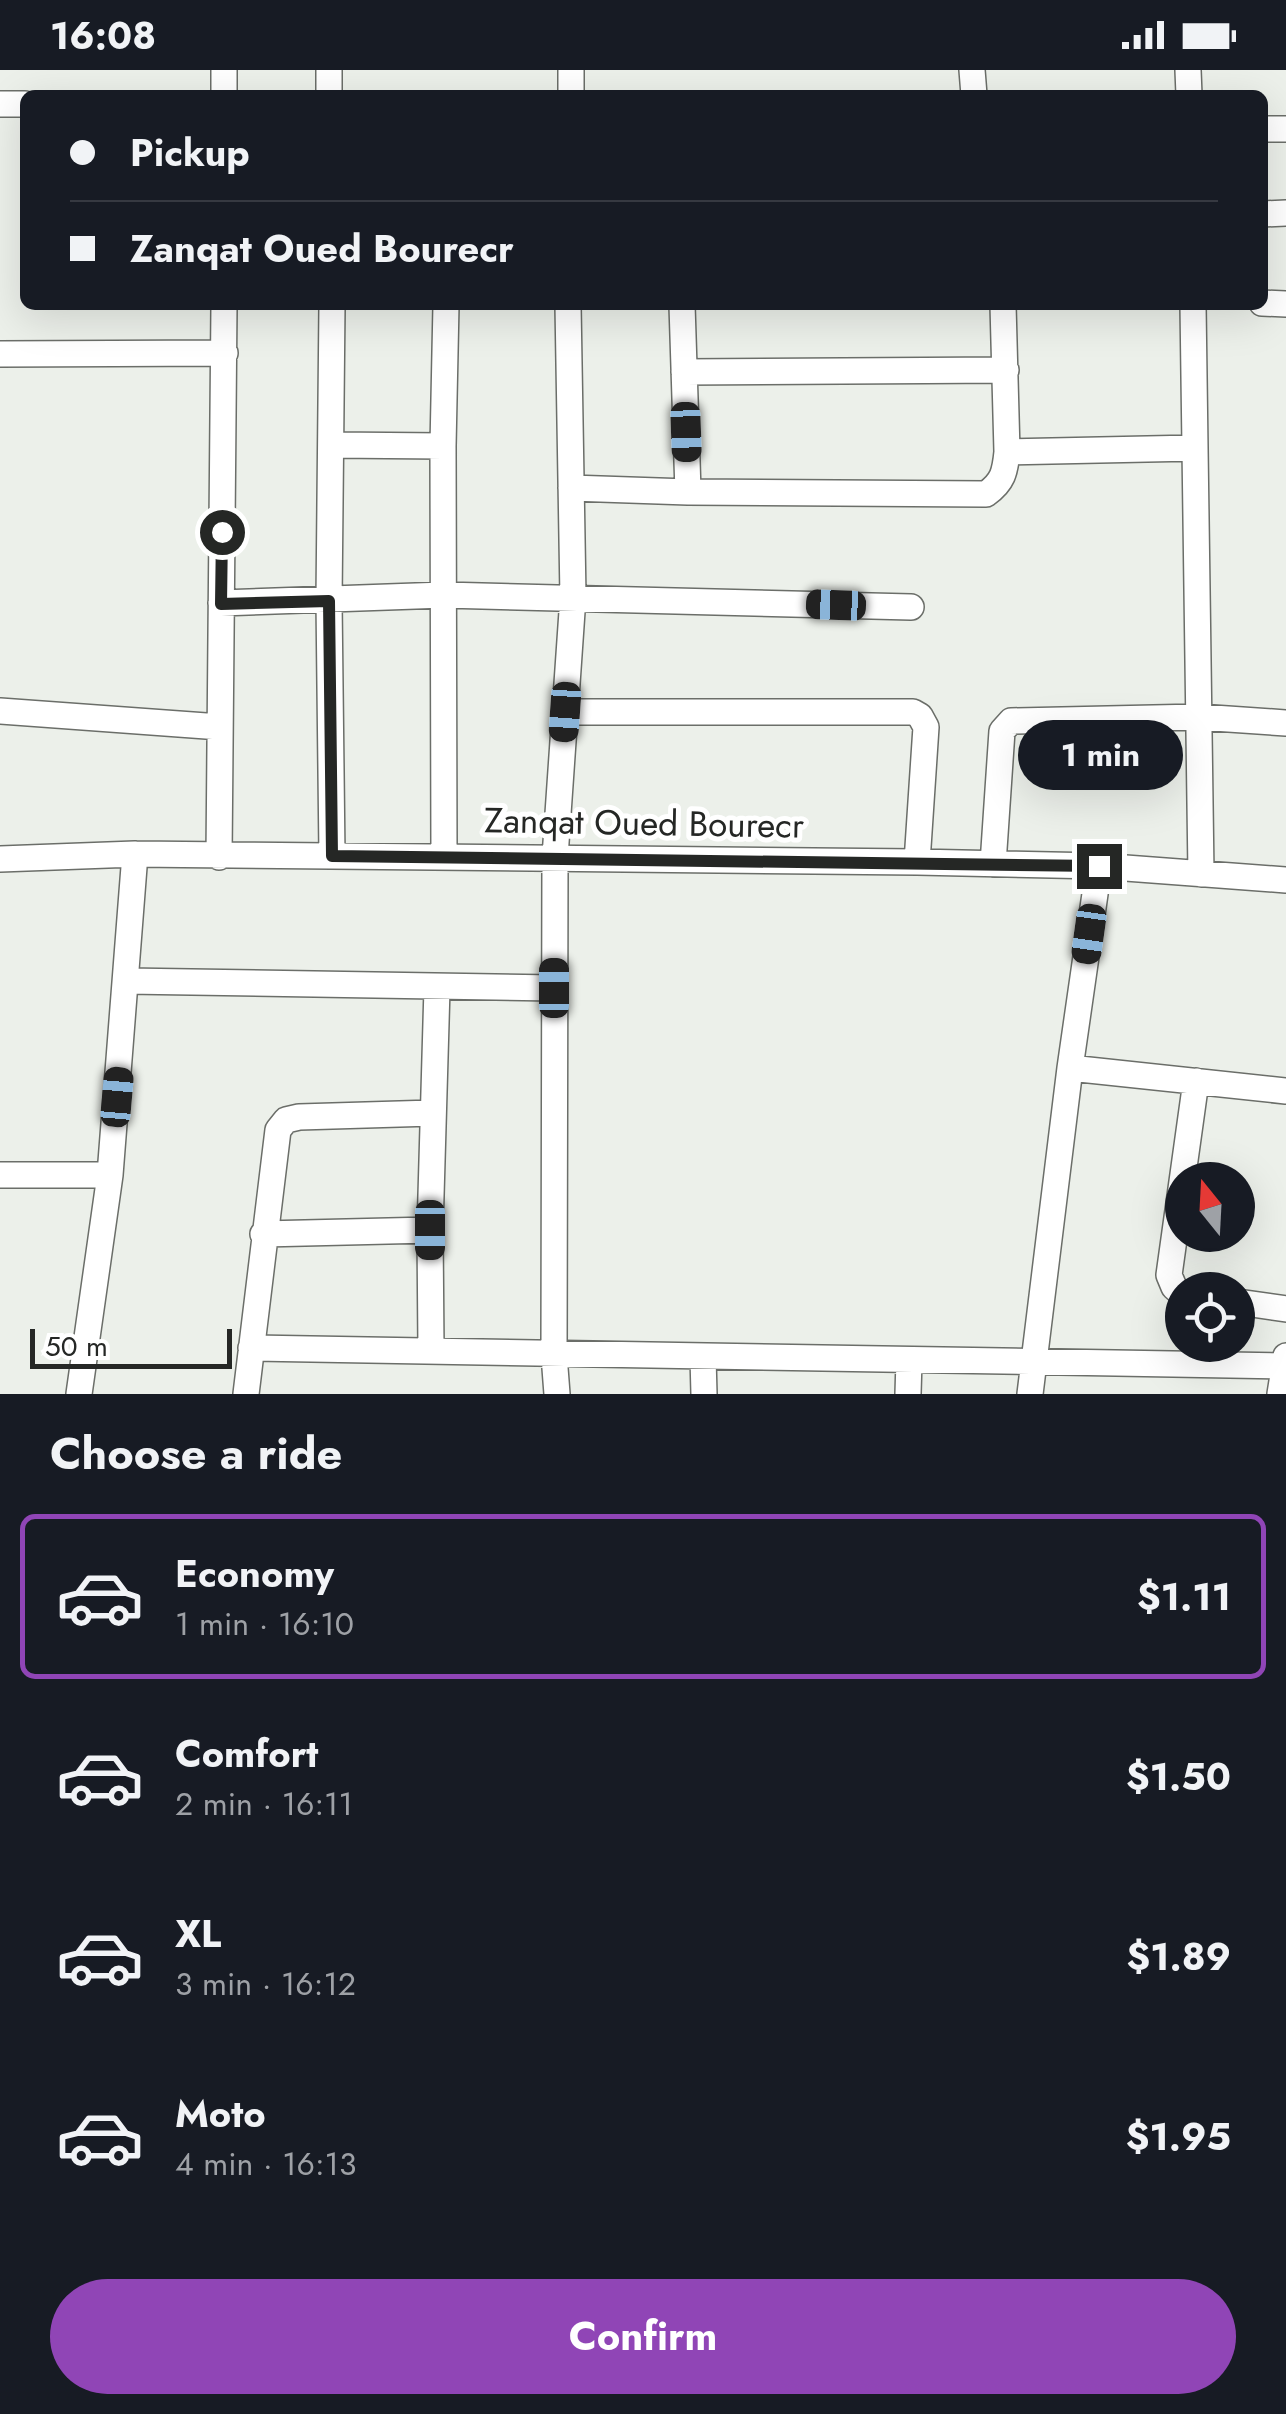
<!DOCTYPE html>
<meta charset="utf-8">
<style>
body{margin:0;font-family:Jost,sans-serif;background:#242831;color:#f1f3f6;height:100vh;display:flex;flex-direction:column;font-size:38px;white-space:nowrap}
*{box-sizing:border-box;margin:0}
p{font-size:32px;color:#9ea1a6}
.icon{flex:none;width:55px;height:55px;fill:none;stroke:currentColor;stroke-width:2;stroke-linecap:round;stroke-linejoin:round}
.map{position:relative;height:1324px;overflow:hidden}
.side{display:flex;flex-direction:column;background:#171b24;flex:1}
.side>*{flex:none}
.hud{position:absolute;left:20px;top:20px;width:1248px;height:220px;border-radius:15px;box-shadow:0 10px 40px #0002;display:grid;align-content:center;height:220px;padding:0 50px;background:#171b24}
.needle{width:65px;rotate:342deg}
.fabs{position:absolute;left:1165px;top:1092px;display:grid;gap:20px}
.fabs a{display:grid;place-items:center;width:90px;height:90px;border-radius:50%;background:#171b24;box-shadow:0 10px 40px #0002;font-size:50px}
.scale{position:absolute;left:30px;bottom:25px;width:202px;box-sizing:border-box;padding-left:10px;border:5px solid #252725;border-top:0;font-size:28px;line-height:35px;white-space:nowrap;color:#252725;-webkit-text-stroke:8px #fff;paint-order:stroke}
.end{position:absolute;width:45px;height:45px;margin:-22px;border:12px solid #252725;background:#fff;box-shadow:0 0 0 5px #fff}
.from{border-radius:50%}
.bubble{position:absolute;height:70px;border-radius:35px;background:#171b24;box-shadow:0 10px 40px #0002;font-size:32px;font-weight:700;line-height:70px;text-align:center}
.car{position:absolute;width:30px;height:60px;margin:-30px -15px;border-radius:12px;box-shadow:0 0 8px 2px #0007;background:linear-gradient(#222 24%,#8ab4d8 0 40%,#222 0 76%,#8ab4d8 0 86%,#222 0)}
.hud b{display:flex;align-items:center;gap:35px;height:95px;font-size:38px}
.hud b+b{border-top:2px solid #363941}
.hud i{width:25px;height:25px;background:#f1f3f6}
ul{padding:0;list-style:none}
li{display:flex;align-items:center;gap:30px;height:165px;margin:0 20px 15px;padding:0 30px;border:5px solid transparent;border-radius:15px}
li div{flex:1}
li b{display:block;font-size:38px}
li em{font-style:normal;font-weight:700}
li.on{border-color:#9045b6}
li>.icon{width:90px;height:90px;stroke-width:1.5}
h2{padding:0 50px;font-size:45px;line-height:120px}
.primary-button{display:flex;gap:20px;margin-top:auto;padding:20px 50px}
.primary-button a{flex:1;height:115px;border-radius:60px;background:#9045b6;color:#fff;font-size:40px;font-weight:700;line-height:115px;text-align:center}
.status{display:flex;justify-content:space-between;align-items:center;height:70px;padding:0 50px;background:#171b24;direction:ltr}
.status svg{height:28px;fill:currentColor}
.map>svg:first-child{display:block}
</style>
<div class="status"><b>16:08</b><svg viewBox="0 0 49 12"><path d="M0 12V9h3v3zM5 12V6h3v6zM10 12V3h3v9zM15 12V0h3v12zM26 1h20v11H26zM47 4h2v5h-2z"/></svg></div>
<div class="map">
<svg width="1286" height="1324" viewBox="0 0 1286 1324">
<rect width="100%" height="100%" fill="#ecf0ea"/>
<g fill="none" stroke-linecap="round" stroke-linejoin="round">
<g stroke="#6b6e69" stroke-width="28">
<path id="minor" d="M329,0V25
M571,0V25
M972,0L974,25
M1188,0L1189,25
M224,25V0
M0,34H25
M1262,59H1286
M1262,144L1286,143
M1262,233L1286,234
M332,235L329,531L332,786
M682,235L688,422
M1193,235L1201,804
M0,284L225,283
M684,302L1006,300
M332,375L443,376
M1007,382L1195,378
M571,418L688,422L986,424C1003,412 1005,402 1007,382L1003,235
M221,533L444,525L911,537
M0,641L220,657
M565,642H913L920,646L926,657L917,792
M444,786L443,376L446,235
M219,787L224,235
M0,789L135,784L917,792L1099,796L1286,810
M993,794L1002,661L1011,651L1199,647L1286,653
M127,911L554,918
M1070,998L1286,1021
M0,1105H110
M263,1164L430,1160
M1182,1224L1174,1217L1169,1205L1196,1011
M1238,1232L1286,1239
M251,1278L1285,1296
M431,1279L430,1160L437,918
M703,1287L704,1324
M79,1324L110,1105L135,784
M246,1324L278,1060L286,1050L299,1047L433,1043
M557,1324L554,1285L555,787L573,527L568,235
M908,1324L909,1290
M1030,1324L1070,998L1099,796
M1280,1324L1286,1286"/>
</g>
<use href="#minor" stroke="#fff" stroke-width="25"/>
</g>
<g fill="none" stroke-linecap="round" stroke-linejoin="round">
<path stroke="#252725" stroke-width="12" d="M222,462L221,534L329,531L332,786L1099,796"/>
</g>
<g text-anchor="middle" stroke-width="10" stroke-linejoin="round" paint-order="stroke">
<g font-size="35" fill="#252725" stroke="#fff">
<text transform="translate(644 753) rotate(1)" y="12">Zanqat Oued Bourecr</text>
</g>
</g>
</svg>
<div class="fabs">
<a><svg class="needle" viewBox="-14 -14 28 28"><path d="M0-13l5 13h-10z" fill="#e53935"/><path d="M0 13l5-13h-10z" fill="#9ea1a6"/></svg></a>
<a><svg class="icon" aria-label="locate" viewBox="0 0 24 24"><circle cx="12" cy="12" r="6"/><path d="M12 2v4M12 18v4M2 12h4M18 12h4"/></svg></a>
</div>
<div class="scale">50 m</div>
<i class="end from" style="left:222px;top:462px"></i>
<i class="end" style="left:1099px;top:796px"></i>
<div class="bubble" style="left:1018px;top:650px;width:165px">1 min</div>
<i class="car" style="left:686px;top:362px;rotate:178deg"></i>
<i class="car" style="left:836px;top:535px;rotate:272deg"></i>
<i class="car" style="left:565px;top:642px;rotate:184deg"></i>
<i class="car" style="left:1089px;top:864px;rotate:188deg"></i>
<i class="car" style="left:554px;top:918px;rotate:0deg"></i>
<i class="car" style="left:117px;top:1027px;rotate:5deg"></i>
<i class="car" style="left:430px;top:1160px;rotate:180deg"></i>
<div class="hud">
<b><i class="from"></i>Pickup</b>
<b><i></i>Zanqat Oued Bourecr</b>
</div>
</div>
<section class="side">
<h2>Choose a ride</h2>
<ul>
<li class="on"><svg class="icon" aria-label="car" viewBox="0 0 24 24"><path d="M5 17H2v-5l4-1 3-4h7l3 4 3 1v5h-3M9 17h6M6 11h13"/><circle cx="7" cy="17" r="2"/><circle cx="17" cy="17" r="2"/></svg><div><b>Economy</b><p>1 min · 16:10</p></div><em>$1.11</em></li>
<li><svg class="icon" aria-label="car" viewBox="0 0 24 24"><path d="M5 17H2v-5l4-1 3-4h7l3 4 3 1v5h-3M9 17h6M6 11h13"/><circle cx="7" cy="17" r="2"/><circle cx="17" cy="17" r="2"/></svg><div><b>Comfort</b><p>2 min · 16:11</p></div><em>$1.50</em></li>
<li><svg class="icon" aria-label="car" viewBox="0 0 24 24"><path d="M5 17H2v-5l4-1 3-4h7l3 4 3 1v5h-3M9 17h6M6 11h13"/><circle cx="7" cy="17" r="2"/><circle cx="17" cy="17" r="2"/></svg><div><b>XL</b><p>3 min · 16:12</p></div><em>$1.89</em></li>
<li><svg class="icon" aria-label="car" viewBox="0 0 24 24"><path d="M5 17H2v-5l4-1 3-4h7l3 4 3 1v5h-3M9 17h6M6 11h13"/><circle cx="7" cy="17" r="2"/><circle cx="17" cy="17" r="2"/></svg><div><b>Moto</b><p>4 min · 16:13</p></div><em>$1.95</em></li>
</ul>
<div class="primary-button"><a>Confirm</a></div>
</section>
